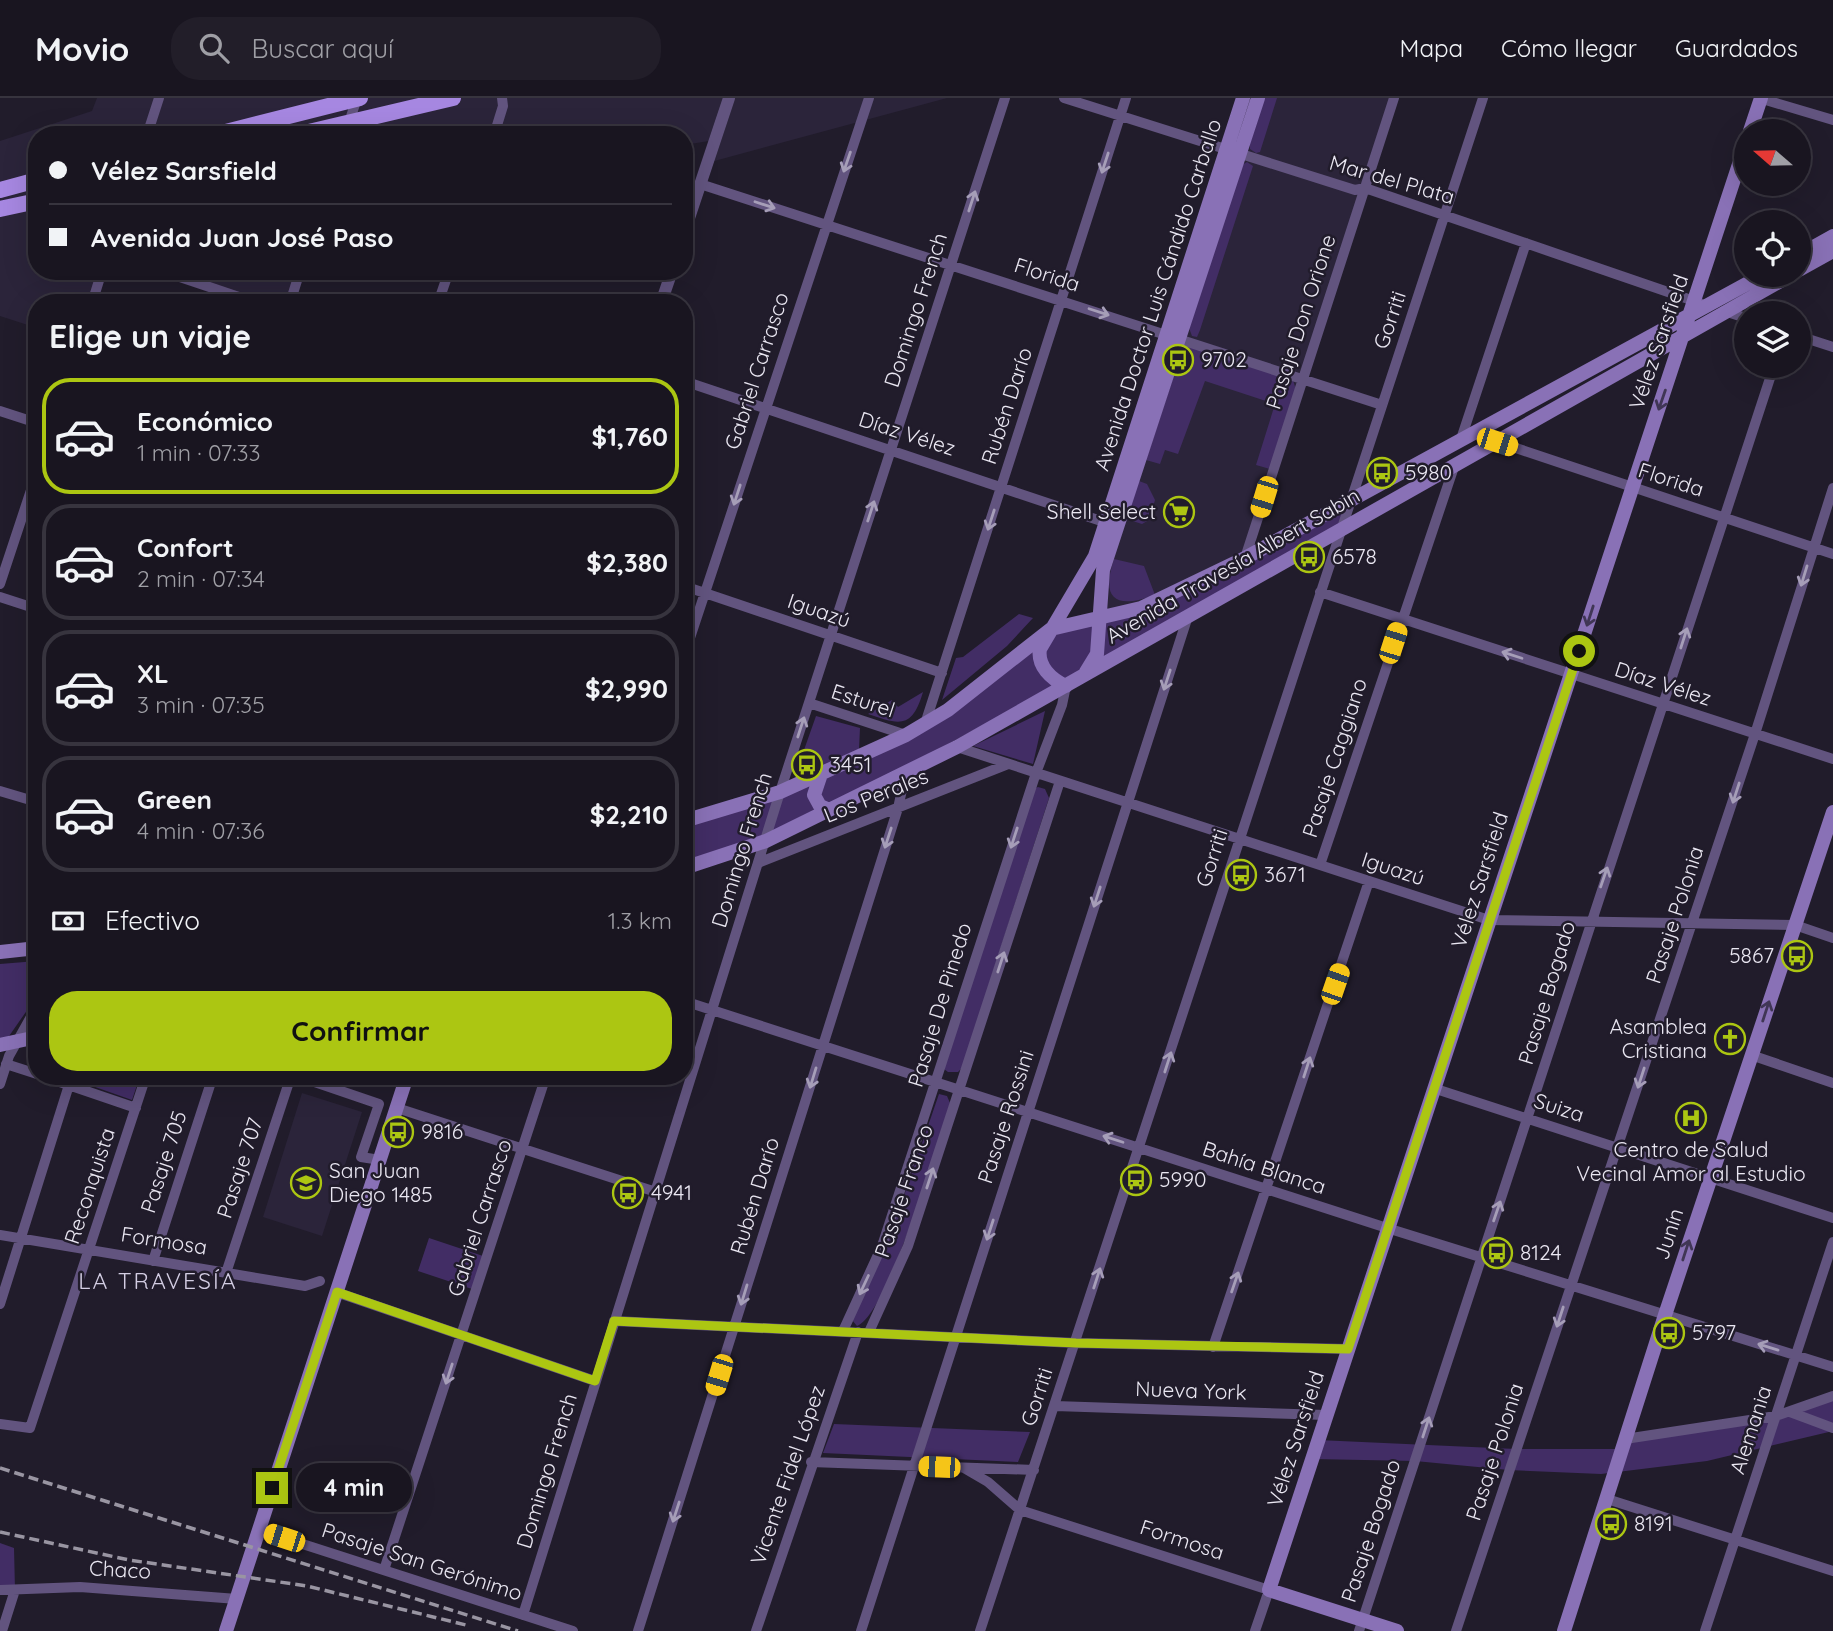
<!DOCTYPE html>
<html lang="es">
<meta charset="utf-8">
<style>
body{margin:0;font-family:Quicksand,sans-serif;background:#221e29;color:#f1f3f6;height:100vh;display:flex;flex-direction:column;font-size:26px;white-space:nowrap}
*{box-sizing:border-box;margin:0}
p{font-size:23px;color:#9f9fa5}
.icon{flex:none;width:38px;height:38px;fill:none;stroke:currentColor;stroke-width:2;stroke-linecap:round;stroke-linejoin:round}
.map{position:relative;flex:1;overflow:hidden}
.panel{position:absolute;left:28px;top:196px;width:665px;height:791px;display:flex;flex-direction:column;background:#191520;border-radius:28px;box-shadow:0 7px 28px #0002,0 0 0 2px #37343e}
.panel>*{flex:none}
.banner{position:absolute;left:28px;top:28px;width:665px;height:154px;border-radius:28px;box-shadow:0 7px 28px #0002,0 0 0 2px #37343e;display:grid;align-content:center;height:154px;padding:0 21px;background:#191520}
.needle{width:46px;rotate:290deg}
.fabs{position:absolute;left:1734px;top:21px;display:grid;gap:14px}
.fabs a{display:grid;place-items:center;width:77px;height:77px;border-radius:50%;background:#191520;box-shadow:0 7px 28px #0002,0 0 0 2px #37343e;font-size:35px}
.end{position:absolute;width:32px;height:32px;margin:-16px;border:9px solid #acc612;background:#111;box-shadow:0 0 0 4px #111}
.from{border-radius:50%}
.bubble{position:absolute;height:49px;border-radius:24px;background:#191520;box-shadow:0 7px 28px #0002,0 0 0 2px #37343e;font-size:23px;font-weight:800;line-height:49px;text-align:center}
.car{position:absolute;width:21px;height:42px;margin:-21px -10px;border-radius:9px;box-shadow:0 0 5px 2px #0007;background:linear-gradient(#f5c518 24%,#345 0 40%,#f5c518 0 76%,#345 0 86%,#f5c518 0)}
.banner b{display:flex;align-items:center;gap:24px;height:66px;font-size:26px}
.banner b+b{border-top:2px solid #37343e}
.banner i{width:18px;height:18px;background:#f1f3f6}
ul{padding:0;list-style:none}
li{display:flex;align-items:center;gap:21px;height:116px;margin:0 14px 10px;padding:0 7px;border:4px solid #37343e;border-radius:28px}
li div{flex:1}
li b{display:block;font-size:26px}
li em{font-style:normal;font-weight:800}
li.selected{border-color:#acc612}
li>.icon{width:63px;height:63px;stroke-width:1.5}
h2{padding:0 21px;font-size:32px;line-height:84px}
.pay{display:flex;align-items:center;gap:18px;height:77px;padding:0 21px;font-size:26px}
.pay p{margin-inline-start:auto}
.action{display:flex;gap:14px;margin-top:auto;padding:14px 21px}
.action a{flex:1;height:80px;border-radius:28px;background:#acc612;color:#111;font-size:28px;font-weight:800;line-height:80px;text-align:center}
header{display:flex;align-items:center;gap:42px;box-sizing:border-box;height:98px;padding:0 35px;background:#191520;border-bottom:2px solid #37343e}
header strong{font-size:33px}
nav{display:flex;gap:38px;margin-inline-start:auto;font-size:24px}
.search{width:490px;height:63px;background:#221e29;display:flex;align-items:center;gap:18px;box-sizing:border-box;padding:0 24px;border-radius:28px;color:#9f9fa5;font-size:26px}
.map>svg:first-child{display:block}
</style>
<header>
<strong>Movio</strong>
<div class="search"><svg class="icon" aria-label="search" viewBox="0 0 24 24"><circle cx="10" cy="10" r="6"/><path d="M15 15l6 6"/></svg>Buscar aquí</div>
<nav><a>Mapa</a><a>Cómo llegar</a><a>Guardados</a></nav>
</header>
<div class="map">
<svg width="1833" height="1533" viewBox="0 0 1833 1533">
<rect width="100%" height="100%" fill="#211c2b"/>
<path fill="#2b243a" d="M97,0H947L707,65L715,42L684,47V37H37V173H101L87,205H37V230L0,218V43L92,13Z
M1258,0H1394L1245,460L1141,510L1099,519V498Z
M162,173H300L290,205H257Z
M302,995L362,1014L322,1138L263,1119Z"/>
<path fill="#422d65" d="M1264,0H1277L1260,54L1256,55L1250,51V45Z
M1247,64L1253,68L1200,232L1197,239L1192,238L1189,230L1242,67Z
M1189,248L1293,282L1296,292L1270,371L1256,367L1275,306L1205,283L1178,356L1165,352L1160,366L1146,362L1182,253Z
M1139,383L1147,386L1155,402L1149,422L1142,426L1126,421Z
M1350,404L1342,429L1188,517L827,711L684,770V723L780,694L906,637L1033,543L1114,516Z
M1114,461L1144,468L1155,497C1117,511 1100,503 1114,461Z
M1019,516L1033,520L1007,548L942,602L956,560L963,559Z
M923,594C912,631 900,627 868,616L892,602L898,609Z
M1045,613L1033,666L973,648Z
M816,618L860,630L859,652L810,674L798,669Z
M1038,689L1045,691L1049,700L962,970L958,974H948L944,971L1033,691Z
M37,863V898L7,941L0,942V866Z
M64,978H140L132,1002Z
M939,996L947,998L950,1005C938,1043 889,1215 857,1228L852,1222L887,1147Z
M429,1140L483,1158L472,1191L418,1173Z
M1833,1298V1333L1707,1363L1601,1376L1509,1372L1415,1363L1312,1361L1318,1342L1516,1351H1622L1625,1341L1776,1318Z
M834,1326L1030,1334L1018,1364L823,1355Z
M0,1445L14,1450L15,1492H0Z"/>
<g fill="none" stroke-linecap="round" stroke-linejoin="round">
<path stroke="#62547f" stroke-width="10" d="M1064,0L1355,92L1365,90L1700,205
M1759,0L1833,22
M147,37L159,0
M345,37L357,0
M494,37L503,8L502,0
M700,86L1382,307
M162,173L257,205
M92,205L102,173
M290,205L300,173
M438,205L449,173
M1724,213L1746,220
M1799,238L1833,249
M684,283L1110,426
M0,313L37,325
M1460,344L1526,145
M1498,344L1833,456
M1245,460L1394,0
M0,486L37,374
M684,488L942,575
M1320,494L1833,661
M0,499L37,511
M684,558L869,0
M809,605L906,637
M925,626L1126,0
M957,649L1489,822L1795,827L1833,840
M0,693L37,704
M758,765L1008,666
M1320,767L1455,366
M684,903L1387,1130L1833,1269
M1751,957L1833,985
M6,966L37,976
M42,978L136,1010
M297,978L379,1006L361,1059L380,1062
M0,986L9,958L37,908
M1433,990L1833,1120
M397,1010L656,1094
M0,1137L305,1188L320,1183
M153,1163L213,978
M226,1175L291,978
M336,1194L595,1283
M0,1206L69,987
M614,1223L1076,1245L1347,1251
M843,1233L882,1148L1036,675L1062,607L1066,588
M869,1234L908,1148L1060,683
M1213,1249L1369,783
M1055,1308L1326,1317
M1790,1314L1833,1330
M0,1326L30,1330L146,978
M1625,1341L1776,1318L1833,1298
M811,1364L1034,1372
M964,1370L988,1384L1020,1412L1269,1492L1255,1533
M1607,1401L1833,1473
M259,1432L573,1533
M384,1472L546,978
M0,1492L80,1489L237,1501
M523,1517L780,694L1005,0
M2,1533L15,1492
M638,1533L898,710L906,674
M756,1533L858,1234
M861,1533L1188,518
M980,1533L1483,0
M1359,1533L1774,268
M1456,1533L1755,636L1833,390
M1705,1533L1833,1144"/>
<path stroke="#62547f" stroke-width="12" d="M684,135L729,0
M661,205L672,173"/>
<path stroke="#8971b6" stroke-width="14" d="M1750,33L1761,0
M1799,157L1833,138
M1799,172L1833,153
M1086,574L1097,556L1103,472L1258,0
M1066,588C1051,581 1037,568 1040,551L1095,458L1243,0
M821,676L814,697L820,708L827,711
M684,723L780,694L906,637L948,612L1051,531L1141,510L1245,460L1763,177
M684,770L766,743L957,649L1791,177
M0,854L37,850
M0,947L37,939
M226,1533L407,978
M1397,1533L1269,1492L1746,45
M1564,1533L1665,1217L1833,714"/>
<path stroke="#a687e1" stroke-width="16" d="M214,37L360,0
M296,37L453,0
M0,92L37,82
M0,111L37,103"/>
<path stroke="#9995a2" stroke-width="3.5" stroke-dasharray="10 5" stroke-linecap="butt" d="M0,1370L518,1533
M0,1434L129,1462L307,1488L466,1527"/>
</g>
<defs><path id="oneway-shaft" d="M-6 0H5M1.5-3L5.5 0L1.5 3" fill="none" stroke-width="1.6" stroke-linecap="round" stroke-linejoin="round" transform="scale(1.75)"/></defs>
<g stroke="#a69eb8">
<use href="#oneway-shaft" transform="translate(847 64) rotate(109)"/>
<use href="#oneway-shaft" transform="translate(1105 65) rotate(108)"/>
<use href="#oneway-shaft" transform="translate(972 103) rotate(-72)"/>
<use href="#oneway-shaft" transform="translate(765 107) rotate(18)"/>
<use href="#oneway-shaft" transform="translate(1099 214) rotate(18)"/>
<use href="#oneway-shaft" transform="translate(737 397) rotate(108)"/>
<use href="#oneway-shaft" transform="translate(871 413) rotate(-72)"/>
<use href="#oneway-shaft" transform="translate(991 422) rotate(108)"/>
<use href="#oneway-shaft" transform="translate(1804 478) rotate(107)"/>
<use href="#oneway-shaft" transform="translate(1684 540) rotate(-72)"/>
<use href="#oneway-shaft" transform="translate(1512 557) rotate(-162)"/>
<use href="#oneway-shaft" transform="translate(1167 582) rotate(108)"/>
<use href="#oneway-shaft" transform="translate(801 629) rotate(-72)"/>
<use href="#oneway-shaft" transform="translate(1736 695) rotate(108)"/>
<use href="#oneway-shaft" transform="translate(888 740) rotate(108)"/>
<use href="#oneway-shaft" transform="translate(1014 740) rotate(108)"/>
<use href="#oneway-shaft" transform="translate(1604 779) rotate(-71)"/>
<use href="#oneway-shaft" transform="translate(1097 799) rotate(108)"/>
<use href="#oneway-shaft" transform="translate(1001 864) rotate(-72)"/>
<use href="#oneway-shaft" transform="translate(1168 964) rotate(-72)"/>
<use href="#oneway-shaft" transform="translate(1307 969) rotate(-72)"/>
<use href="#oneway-shaft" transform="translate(813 980) rotate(107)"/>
<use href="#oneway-shaft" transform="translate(1641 980) rotate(108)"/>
<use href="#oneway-shaft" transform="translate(1113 1041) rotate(-162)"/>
<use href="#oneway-shaft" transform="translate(930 1080) rotate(-72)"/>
<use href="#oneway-shaft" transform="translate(1497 1113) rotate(-71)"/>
<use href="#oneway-shaft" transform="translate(990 1132) rotate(108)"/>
<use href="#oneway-shaft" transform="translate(1097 1180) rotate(-72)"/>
<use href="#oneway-shaft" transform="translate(1235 1184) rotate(-71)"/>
<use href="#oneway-shaft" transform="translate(864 1187) rotate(115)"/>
<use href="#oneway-shaft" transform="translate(744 1197) rotate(107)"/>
<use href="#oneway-shaft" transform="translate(1560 1219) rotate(108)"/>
<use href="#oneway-shaft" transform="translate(1768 1249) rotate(-163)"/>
<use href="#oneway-shaft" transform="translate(449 1276) rotate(108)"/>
<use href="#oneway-shaft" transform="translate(1426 1329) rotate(-72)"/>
<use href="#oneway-shaft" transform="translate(676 1414) rotate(108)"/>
</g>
<g stroke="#403655">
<use href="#oneway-shaft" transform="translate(1662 302) rotate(109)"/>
<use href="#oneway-shaft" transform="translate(1590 518) rotate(108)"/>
<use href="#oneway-shaft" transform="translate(1766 913) rotate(-72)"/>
<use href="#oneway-shaft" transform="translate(1686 1152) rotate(-72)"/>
</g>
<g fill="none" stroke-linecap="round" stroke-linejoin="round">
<path stroke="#acc612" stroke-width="9" d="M272,1390L337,1194L595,1283L614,1223L1076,1245L1348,1251L1579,553"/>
</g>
<defs>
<g id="bus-ring" transform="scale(1.575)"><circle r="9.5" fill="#211c2b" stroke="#acc612" stroke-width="1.5"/><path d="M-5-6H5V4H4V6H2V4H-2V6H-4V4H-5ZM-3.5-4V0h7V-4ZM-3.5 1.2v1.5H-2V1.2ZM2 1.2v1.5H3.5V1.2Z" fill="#acc612"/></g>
<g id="supermarket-ring" transform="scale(1.575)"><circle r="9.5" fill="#211c2b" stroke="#acc612" stroke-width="1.5"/><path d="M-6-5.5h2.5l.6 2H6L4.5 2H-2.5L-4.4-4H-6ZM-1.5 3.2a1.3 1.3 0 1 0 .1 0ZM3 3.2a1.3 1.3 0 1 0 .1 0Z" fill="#acc612"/></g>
<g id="church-ring" transform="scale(1.575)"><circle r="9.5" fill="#211c2b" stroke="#acc612" stroke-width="1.5"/><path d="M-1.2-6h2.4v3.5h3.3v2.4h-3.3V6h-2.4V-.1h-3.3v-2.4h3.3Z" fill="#acc612"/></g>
<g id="hospital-ring" transform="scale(1.575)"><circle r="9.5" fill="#211c2b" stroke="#acc612" stroke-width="1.5"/><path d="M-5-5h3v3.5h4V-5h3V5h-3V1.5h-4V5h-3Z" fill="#acc612"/></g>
<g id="school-ring" transform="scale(1.575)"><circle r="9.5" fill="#211c2b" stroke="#acc612" stroke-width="1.5"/><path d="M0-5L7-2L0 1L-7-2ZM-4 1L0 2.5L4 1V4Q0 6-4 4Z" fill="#acc612"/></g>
</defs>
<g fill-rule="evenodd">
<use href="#bus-ring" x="1178" y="262"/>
<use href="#bus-ring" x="1382" y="375"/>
<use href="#supermarket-ring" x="1179" y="414"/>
<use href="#bus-ring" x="1309" y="459"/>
<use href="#bus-ring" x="807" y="667"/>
<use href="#bus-ring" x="1241" y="777"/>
<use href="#bus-ring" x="1797" y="858"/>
<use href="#church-ring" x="1730" y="941"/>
<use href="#hospital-ring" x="1691" y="1020"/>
<use href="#bus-ring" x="398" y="1034"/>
<use href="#bus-ring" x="1136" y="1082"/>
<use href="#school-ring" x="306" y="1085"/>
<use href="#bus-ring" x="628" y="1095"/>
<use href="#bus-ring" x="1497" y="1155"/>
<use href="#bus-ring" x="1669" y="1235"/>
<use href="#bus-ring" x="1611" y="1426"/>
</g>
<g text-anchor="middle" stroke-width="5" stroke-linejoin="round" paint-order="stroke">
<g font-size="21" fill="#eae7f2" stroke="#211c2b">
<text transform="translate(1392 82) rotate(16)" y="7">Mar del Plata</text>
<text transform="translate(1047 177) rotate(18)" y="7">Florida</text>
<text transform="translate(1158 197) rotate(-72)" y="7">Avenida Doctor Luis Cándido Carballo</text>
<text transform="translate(916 212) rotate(-72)" y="7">Domingo French</text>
<text transform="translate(1390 222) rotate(-71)" y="7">Gorriti</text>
<text transform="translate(1301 224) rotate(-72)" y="7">Pasaje Don Orione</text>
<text transform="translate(1659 244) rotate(-71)" y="7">Vélez Sarsfield</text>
<text transform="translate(757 273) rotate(-72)" y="7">Gabriel Carrasco</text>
<text transform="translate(1007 308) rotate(-72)" y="7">Rubén Darío</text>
<text transform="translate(907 336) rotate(18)" y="7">Díaz Vélez</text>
<text transform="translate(1671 382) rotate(18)" y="7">Florida</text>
<text transform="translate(1233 468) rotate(-30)" y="7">Avenida Travesía Albert Sabin</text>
<text transform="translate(819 513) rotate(19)" y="7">Iguazú</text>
<text transform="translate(1663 586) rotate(18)" y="7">Díaz Vélez</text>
<text transform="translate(863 603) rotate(18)" y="7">Esturel</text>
<text transform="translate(1335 660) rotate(-72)" y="7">Pasaje Caggiano</text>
<text transform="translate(876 698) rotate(-22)" y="7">Los Perales</text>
<text transform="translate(742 752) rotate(-73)" y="7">Domingo French</text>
<text transform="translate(1212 760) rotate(-72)" y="7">Gorriti</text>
<text transform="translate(1393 771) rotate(18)" y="7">Iguazú</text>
<text transform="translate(1480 782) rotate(-72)" y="7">Vélez Sarsfield</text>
<text transform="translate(1675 817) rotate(-72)" y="7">Pasaje Polonia</text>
<text transform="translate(1547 895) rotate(-73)" y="7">Pasaje Bogado</text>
<text transform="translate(940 907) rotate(-73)" y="7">Pasaje De Pinedo</text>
<text transform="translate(1559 1010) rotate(18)" y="7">Suiza</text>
<text transform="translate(1006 1019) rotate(-72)" y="7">Pasaje Rossini</text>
<text transform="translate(164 1064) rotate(-72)" y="7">Pasaje 705</text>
<text transform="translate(240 1070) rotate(-72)" y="7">Pasaje 707</text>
<text transform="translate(1264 1070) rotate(18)" y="7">Bahía Blanca</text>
<text transform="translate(90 1088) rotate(-72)" y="7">Reconquista</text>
<text transform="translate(904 1093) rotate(-71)" y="7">Pasaje Franco</text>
<text transform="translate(755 1098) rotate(-73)" y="7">Rubén Darío</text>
<text transform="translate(480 1120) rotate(-72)" y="7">Gabriel Carrasco</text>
<text transform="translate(1669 1136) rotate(-72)" y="7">Junín</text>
<text transform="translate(164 1143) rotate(9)" y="7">Formosa</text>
<text transform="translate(1191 1293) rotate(2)" y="7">Nueva York</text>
<text transform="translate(1037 1299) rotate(-72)" y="7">Gorriti</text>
<text transform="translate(1751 1332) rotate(-72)" y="7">Alemania</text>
<text transform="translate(1296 1341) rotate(-72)" y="7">Vélez Sarsfield</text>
<text transform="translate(1495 1354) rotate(-72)" y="7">Pasaje Polonia</text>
<text transform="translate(547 1373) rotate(-73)" y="7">Domingo French</text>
<text transform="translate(788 1377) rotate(-71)" y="7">Vicente Fidel López</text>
<text transform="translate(1371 1433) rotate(-72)" y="7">Pasaje Bogado</text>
<text transform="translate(1182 1442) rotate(18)" y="7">Formosa</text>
<text transform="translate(422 1464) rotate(18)" y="7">Pasaje San Gerónimo</text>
<text transform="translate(120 1472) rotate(3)" y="7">Chaco</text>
</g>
<g font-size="21" fill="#eae7f2" stroke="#211c2b" text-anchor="start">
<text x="1201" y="269">9702</text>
<text x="1405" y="382">5980</text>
<text x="1156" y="421" text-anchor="end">Shell Select</text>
<text x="1332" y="466">6578</text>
<text x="830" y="674">3451</text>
<text x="1264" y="784">3671</text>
<text x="1774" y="865" text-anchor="end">5867</text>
<text x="1707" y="936" text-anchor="end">Asamblea<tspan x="1707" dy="24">Cristiana</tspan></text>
<text x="421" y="1041">9816</text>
<text x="1691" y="1059" text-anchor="middle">Centro de Salud<tspan x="1691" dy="24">Vecinal Amor al Estudio</tspan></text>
<text x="329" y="1080">San Juan<tspan x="329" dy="24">Diego 1485</tspan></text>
<text x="1159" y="1089">5990</text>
<text x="651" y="1102">4941</text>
<text x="1520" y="1162">8124</text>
<text x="1692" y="1242">5797</text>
<text x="1634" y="1433">8191</text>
</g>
<g font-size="23" letter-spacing="2" fill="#d3cde3" stroke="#211c2b">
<text x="158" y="1191">LA TRAVESÍA</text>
</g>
</g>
</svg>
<div class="fabs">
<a><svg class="needle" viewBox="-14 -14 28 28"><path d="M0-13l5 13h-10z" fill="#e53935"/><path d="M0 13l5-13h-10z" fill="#9f9fa5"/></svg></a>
<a><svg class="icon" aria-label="locate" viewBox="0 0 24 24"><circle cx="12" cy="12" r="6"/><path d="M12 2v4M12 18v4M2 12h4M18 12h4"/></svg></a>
<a><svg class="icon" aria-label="layers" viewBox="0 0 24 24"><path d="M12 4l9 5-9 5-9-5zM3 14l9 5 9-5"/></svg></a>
</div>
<i class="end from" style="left:1579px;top:553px"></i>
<i class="end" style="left:272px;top:1390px"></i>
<div class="bubble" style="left:296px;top:1365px;width:116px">4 min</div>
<i class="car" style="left:1497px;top:344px;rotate:108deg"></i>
<i class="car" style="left:1264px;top:399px;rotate:197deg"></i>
<i class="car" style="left:1393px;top:545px;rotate:18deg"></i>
<i class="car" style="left:1335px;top:886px;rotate:19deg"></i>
<i class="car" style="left:719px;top:1277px;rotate:197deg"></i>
<i class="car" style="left:939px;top:1369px;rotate:272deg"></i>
<i class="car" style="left:284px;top:1440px;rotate:288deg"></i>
<div class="banner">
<b><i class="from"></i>Vélez Sarsfield</b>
<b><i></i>Avenida Juan José Paso</b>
</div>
<section class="panel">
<h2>Elige un viaje</h2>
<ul>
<li class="selected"><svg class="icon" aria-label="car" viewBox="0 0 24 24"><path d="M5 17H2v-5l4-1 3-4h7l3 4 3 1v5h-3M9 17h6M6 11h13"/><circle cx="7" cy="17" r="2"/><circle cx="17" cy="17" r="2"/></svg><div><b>Económico</b><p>1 min · 07:33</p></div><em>$1,760</em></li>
<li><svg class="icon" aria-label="car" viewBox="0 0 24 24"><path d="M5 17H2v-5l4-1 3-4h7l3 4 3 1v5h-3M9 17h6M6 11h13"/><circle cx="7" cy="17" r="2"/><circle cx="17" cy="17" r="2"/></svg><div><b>Confort</b><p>2 min · 07:34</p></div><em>$2,380</em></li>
<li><svg class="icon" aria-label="car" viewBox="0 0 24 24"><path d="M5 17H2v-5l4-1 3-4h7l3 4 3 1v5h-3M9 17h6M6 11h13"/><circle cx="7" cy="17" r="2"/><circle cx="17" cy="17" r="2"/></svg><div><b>XL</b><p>3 min · 07:35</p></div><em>$2,990</em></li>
<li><svg class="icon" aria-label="car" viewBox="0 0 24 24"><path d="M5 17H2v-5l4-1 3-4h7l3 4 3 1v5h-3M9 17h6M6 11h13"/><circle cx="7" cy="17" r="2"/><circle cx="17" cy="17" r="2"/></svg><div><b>Green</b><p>4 min · 07:36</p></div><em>$2,210</em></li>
</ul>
<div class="pay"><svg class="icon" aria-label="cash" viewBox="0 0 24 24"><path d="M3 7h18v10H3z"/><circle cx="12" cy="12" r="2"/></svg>Efectivo<p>1.3 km</p></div>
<div class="action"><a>Confirmar</a></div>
</section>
</div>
